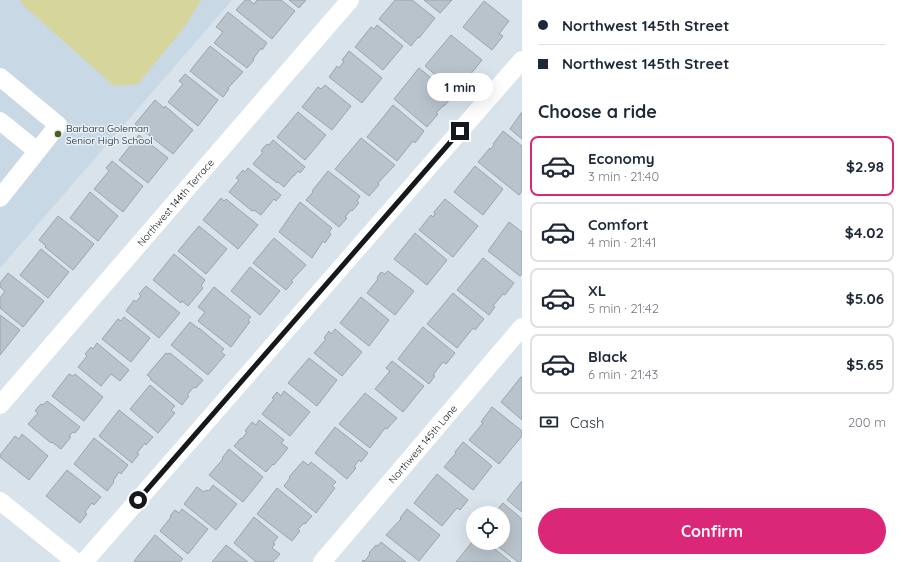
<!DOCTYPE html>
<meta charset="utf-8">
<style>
body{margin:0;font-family:Quicksand,sans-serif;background:#f6f6f7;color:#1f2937;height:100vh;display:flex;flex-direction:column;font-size:15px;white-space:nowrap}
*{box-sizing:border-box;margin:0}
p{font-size:13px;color:#747a83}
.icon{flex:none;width:22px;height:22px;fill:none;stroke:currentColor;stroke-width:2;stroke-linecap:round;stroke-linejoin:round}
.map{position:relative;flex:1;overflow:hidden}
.side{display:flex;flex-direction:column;background:#fff;width:380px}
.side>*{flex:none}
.banner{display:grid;align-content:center;height:88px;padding:0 16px;background:#fff}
.tools{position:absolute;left:466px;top:506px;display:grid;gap:8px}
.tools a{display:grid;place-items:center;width:44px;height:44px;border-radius:50%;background:#fff;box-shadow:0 4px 16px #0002;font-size:20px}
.end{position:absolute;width:18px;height:18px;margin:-9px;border:5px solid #16191c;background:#fff;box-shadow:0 0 0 2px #fff}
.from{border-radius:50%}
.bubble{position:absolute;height:28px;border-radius:14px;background:#fff;box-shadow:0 4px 16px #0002;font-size:13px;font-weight:700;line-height:28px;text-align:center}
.banner b{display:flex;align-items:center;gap:14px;height:38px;font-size:15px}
.banner b+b{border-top:1px solid #e0e1e3}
.banner i{width:10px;height:10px;background:#1f2937}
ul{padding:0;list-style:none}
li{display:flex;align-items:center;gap:12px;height:60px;margin:0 8px 6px;padding:0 8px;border:2px solid #e0e1e3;border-radius:8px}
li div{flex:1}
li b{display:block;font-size:15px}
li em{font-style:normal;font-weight:700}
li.on{border-color:#db2777}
li>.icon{width:36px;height:36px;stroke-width:1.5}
h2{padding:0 16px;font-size:18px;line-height:48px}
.pay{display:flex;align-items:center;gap:10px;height:44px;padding:0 16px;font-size:15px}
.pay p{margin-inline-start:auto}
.primary-button{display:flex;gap:8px;margin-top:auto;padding:8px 16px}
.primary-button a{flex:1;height:46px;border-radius:24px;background:#db2777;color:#fff;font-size:16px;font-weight:700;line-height:46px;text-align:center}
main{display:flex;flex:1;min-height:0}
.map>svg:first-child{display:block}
</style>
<main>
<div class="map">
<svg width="522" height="562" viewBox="0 0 522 562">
<rect width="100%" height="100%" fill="#d9e3eb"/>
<path fill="#c8d8e5" d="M0,0H232L0,268Z"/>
<path fill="#d5d59c" d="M20,0H201L185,26L138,84L114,86L21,3Z"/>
<path fill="#b9c3cb" stroke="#9aa4ac" d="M245,0H249L254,4L257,0H281L295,11L272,39L236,10Z
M289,0H306L299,8Z
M395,0H412L435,18L419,38L418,37L411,46L379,19Z
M424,0H452L440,13Z
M484,1L509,21L499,34L503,36L492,50L463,27Z
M228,12L267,43L262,50L261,48L253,59L254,60L247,68L214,43L223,32L216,27Z
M377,25L403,46L383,70L355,47L371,27L374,29Z
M451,35L482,60L456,92L425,66Z
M210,46L243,72L228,88L229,89L223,97L190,71Z
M349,51L382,78L362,103L329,77L337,66L339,68L344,61L342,60Z
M419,68L453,96L444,106H443L436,113L438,114L427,127L394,99Z
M185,74L218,100L198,126L168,102L183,84L179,81Z
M325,85L351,106L332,130L302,107L318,87L321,89Z
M155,100L164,108L165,106L193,130L173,154L135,124Z
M393,105L424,131L415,143L413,141L397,161L367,137Z
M298,112L326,135L305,160L277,137Z
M522,112V139L510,129Z
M503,131L522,146V191L519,195L478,162L490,148L491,149L494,145L493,144Z
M139,135L168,158L148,183L119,160Z
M361,138L395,165L378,183L379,185L369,196L335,169Z
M273,140L305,167L300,173L298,171L294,176H293L284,187L278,182L277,183L253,164L263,152L261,151L264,147L267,144L269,145Z
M112,161L143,186L123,212L94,189L109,171L106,168Z
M475,166L503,189L483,215L454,192Z
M248,168L281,195L276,201L274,199L261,215L254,210L252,211L229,192L239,180L236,178L243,170L245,172Z
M328,171L360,196L357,201L359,203L352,211L351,210L345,217L347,218L339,227L306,200L313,192L312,191Z
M90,192L118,216L98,241L70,218Z
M221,198L224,201L226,199L258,225L238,249L203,220Z
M445,199L478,226L453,257L419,230L431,215L433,217L435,214L434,212Z
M300,202L332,228L329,232L331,234L325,243L323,241L312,258L279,232Z
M58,216L94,244L73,270L45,247L46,246L39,240Z
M509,222L522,232V274L520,276L488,251Z
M199,226L227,249L206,274L178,251Z
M415,233L447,260L427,285L394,259Z
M274,238L306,265L291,281L293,282L286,290L253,263Z
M41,249L69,272L48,298L20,275Z
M174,254L205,280L201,286L203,288L188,306L182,301L181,303L153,280Z
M483,258L514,283L505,295L503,294L493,306L495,307L489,315L457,290Z
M250,267L280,291L260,315L231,291Z
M388,271L414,291L395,315L367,293L378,279L377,278L381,272L385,274Z
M8,273L44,301L23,327L0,308V298L5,291L0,287V283Z
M146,286L180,313L159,338L126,311L134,300L136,302L141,296L139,294Z
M214,287L251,317L248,320L250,322L249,323L231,347L198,321L205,312L198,307Z
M453,293L484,319L475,330L473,328L457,348L427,324Z
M361,297L389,320L369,346L340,323Z
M0,315L20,330L0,355Z
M124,317L150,338L131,362L102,339L118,319L121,321Z
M190,322L199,329V328L224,349L221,352L225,355L208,375L171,345Z
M423,327L455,353L446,364L443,362L433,375L435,376L429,384L398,359Z
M335,329L362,352L342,376L314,353L326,339L324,338L329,331L331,334Z
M97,343L129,370L120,381L111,374L101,386L78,367L87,356L85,354L91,347L93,349Z
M166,353L168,354L170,353L203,380L196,388L194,387L187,395L189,396L182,405L150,379L151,378L147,375Z
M309,358L337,380L317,406L288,383Z
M392,361L424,386L403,412L375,389L390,371L386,368Z
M69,374L73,376L75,374L103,397L84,421L52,396Z
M521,377H522V420L501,402Z
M150,385L175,406L171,410L175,413L158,433L130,409Z
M284,391L310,412L290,436L262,414L274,399L272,398L277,392L281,396Z
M365,393L397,418L387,429L385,428L370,448L339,424Z
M47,401L80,427L75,433L73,432L69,436L71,437L61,449L52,442L51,443L28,424L38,413L35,411L38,407L41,404L43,405Z
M492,407L522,431V436L499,464L469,440L483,423L481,422Z
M119,410L153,437L146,445L145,443L137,453L139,454L132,463L99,436Z
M259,420L284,440L281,443L288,448L274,465L273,464L266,472L234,446L241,438L242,439L247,432L245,431L252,422L256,425Z
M335,427L368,453L361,462L359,460L354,467L356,468L347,479L315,453Z
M22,434L48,456L29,480L0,457V455L15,436L19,439Z
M94,438L128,465L121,474L119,472L113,481L114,482L107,491L74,464Z
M463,442L492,466L473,490L444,467L456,453L455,452Z
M229,449L263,477L243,502L209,475L223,459L222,458Z
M303,461L308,465L311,462L336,482L332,486L335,488L316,513L284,486L290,478L289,477Z
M67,470L101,497L94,505L92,503L85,512L87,514L80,523L46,496Z
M437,474L468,500L460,510L457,508L442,526L414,503Z
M522,481V512L507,500Z
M213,485L237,504L216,530L184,504L197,487L204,492L206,490L209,491Z
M277,488L312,516L305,524L304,523L298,529L300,531L292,541L257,514Z
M503,503L522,519V559L520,562H518L494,543H503V513H494Z
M182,509L208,529L188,554L160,531L171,517L170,516L175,510L179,513Z
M407,509L440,535L419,561L386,535L401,519L400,518Z
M254,517L278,537L273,543L275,544L272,548L280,554L273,562H256L234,543Z
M155,535L183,559L180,562H136L134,561Z
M473,541V543H487L511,562H456Z
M381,542L406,562H362L363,560L365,561L370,554L369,553L376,545L378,546Z
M226,545L248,562H212Z"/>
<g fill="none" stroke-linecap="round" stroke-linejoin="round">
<g stroke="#fff" stroke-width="18">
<path d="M0,77L58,125L0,198"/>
<path d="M0,121L37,151"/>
<path id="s1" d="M0,405L350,0"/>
<path d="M0,501L76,562"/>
<path d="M84,562L522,60"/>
<path id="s2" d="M322,562L522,327"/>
</g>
</g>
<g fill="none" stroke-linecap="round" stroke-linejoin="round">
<path stroke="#16191c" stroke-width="5" d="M138,500L460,131"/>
</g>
<circle fill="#5a5926" stroke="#e6f0f9" stroke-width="1.5" cx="58" cy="134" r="4"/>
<g text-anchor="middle" stroke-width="3" stroke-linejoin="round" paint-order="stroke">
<g font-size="10" fill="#16191c" stroke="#e6f0f9" text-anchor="start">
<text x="66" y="132">Barbara Goleman<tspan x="66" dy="12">Senior High School</tspan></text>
</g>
<g font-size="10" fill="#16191c" stroke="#e6f0f9">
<text dy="4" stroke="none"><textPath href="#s1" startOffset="268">Northwest 144th Terrace</textPath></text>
<text dy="4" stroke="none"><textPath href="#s2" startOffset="155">Northwest 145th Lane</textPath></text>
</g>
</g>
</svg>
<div class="tools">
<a><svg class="icon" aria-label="locate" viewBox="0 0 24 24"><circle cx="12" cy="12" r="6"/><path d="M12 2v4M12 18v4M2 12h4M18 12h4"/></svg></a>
</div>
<i class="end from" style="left:138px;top:500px"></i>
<i class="end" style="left:460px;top:131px"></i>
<div class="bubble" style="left:427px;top:73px;width:66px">1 min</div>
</div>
<section class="side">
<div class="banner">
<b><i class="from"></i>Northwest 145th Street</b>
<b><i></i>Northwest 145th Street</b>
</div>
<h2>Choose a ride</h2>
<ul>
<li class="on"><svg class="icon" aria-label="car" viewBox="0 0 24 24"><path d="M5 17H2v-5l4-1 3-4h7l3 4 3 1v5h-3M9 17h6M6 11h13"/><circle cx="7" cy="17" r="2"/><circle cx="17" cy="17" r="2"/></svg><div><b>Economy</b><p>3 min · 21:40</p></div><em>$2.98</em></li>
<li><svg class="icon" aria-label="car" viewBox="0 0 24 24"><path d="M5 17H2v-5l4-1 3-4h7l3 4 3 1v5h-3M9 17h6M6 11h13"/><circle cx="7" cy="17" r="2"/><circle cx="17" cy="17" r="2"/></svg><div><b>Comfort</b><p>4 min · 21:41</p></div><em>$4.02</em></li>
<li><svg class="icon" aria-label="car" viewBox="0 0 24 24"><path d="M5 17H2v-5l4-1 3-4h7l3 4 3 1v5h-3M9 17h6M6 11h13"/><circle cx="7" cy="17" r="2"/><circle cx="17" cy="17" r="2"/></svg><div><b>XL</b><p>5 min · 21:42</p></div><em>$5.06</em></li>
<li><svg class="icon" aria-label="car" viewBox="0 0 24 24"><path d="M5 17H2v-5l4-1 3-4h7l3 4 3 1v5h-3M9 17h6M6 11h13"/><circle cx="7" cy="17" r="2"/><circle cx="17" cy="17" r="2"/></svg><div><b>Black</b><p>6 min · 21:43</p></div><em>$5.65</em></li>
</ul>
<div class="pay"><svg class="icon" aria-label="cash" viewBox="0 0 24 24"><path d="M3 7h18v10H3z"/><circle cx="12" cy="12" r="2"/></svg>Cash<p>200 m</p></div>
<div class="primary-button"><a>Confirm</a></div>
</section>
</main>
